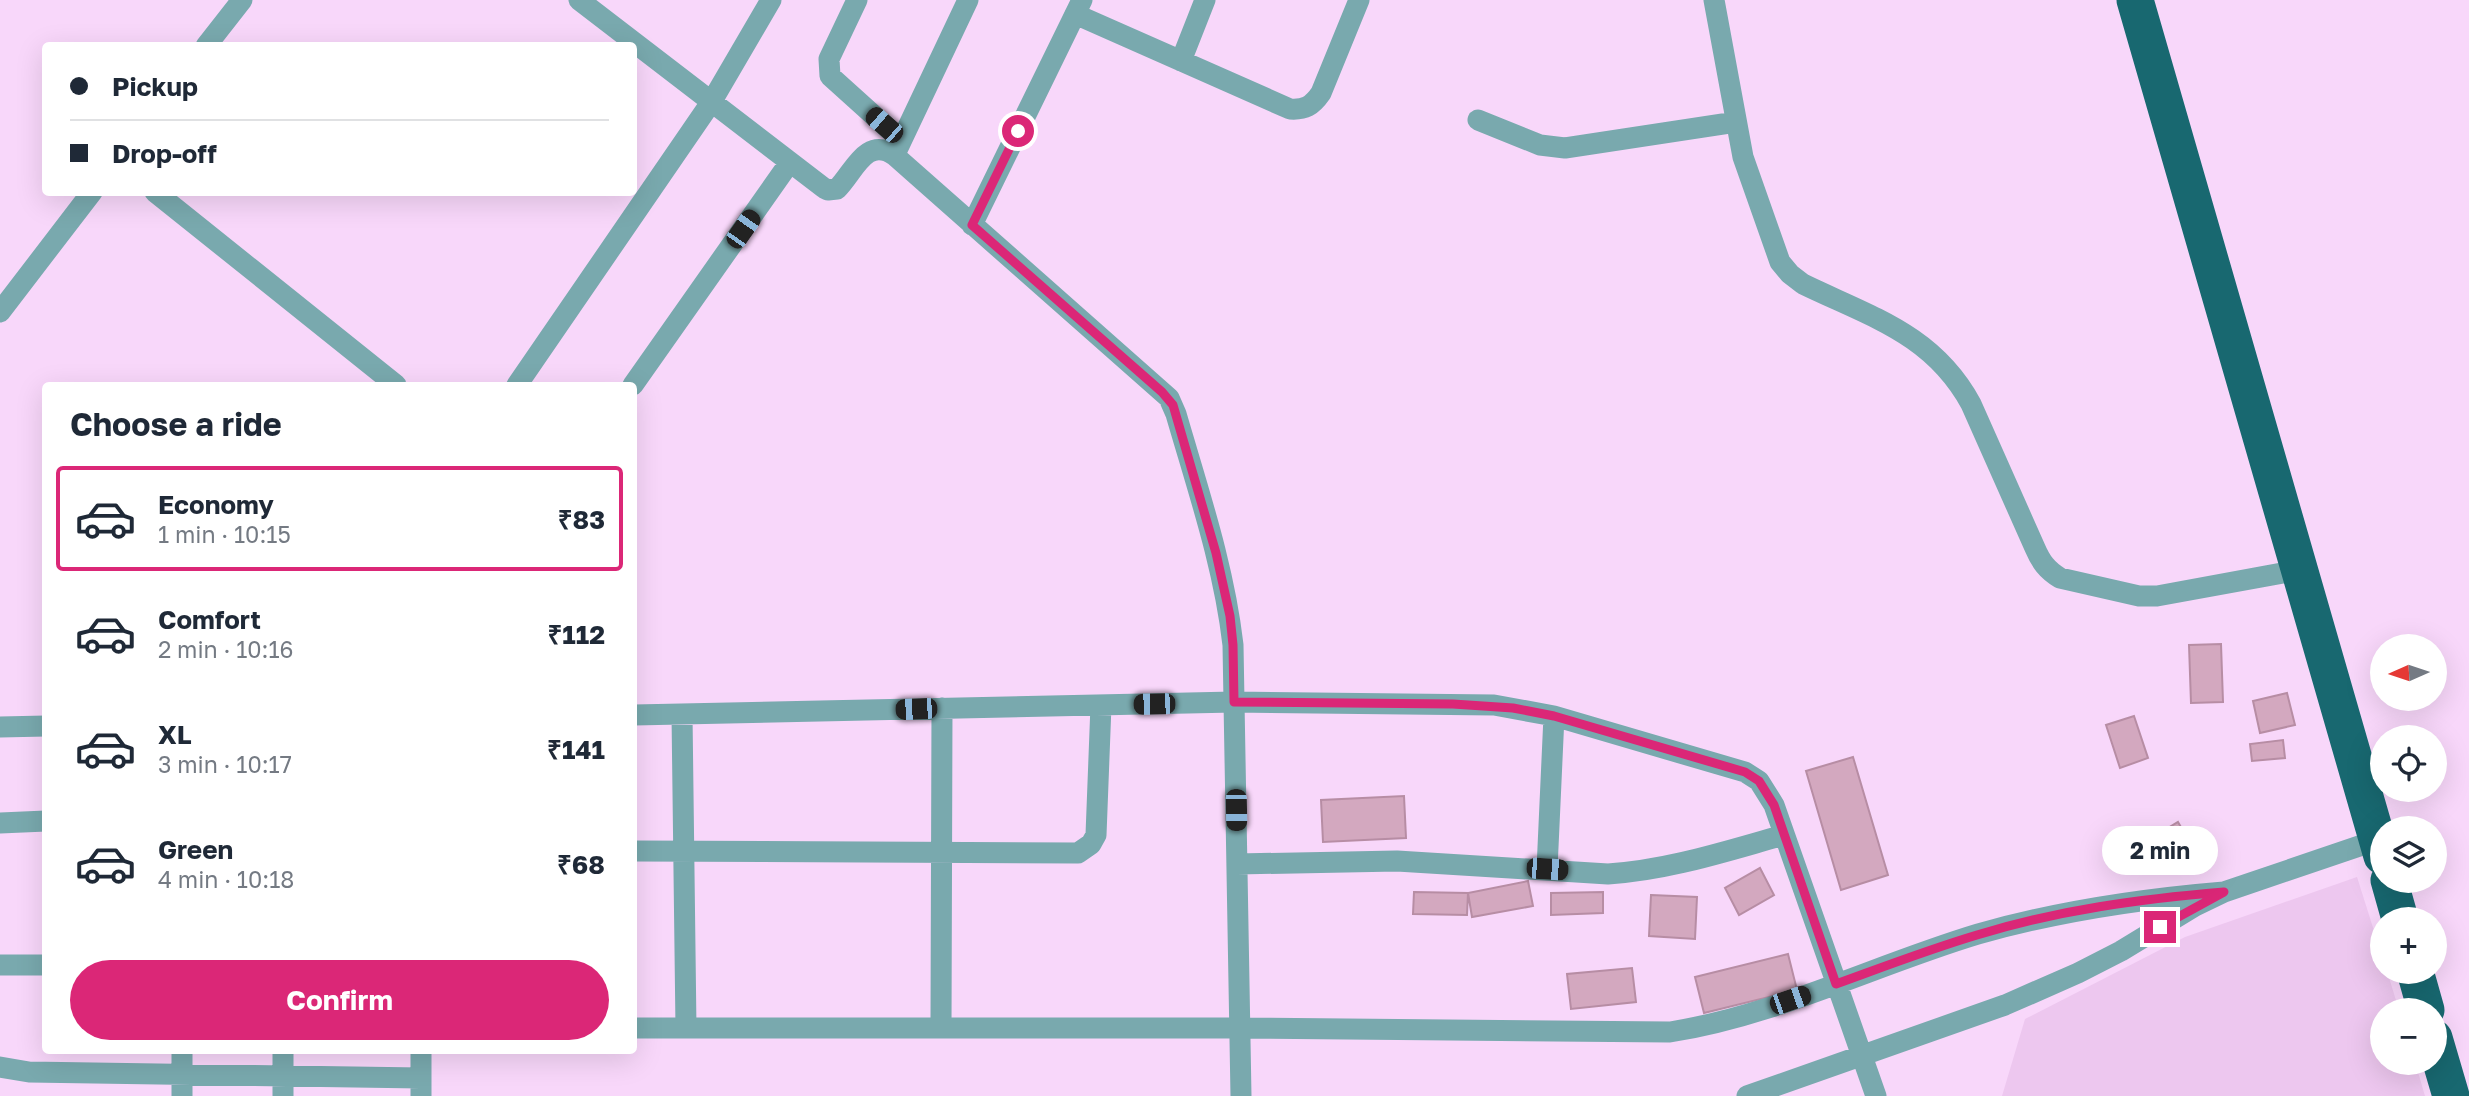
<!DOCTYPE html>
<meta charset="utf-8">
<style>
body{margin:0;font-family:"Golos Text",sans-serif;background:#f2f2f3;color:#1f2937;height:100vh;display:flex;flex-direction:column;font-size:26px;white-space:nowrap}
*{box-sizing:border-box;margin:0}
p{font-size:23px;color:#747a83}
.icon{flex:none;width:38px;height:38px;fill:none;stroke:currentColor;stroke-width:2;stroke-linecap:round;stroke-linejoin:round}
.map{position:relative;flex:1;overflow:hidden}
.panel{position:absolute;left:42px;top:382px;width:595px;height:672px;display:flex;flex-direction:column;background:#fff;border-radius:7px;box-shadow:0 7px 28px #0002}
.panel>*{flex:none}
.banner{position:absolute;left:42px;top:42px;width:595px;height:154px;border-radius:7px;box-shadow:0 7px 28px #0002;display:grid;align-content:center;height:154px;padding:0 28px;background:#fff}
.needle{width:46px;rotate:267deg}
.tools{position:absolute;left:2370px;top:634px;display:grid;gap:14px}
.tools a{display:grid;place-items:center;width:77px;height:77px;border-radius:50%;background:#fff;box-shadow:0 7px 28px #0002;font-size:35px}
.end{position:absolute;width:32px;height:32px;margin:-16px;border:9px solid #db2777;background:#fff;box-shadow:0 0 0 4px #fff}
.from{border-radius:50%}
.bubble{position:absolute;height:49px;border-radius:24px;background:#fff;box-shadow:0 7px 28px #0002;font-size:23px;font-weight:700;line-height:49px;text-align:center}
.car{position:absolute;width:21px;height:42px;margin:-21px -10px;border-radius:9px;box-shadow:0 0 5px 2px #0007;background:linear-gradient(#222 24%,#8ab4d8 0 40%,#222 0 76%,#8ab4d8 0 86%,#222 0)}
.banner b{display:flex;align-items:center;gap:24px;height:66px;font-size:26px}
.banner b+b{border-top:2px solid #e0e1e3}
.banner i{width:18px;height:18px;background:#1f2937}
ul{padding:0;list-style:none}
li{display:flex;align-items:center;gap:21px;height:105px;margin:0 14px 10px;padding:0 14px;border:4px solid transparent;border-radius:7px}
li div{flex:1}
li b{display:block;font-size:26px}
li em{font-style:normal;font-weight:700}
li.selected{border-color:#db2777}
li>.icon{width:63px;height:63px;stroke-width:1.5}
h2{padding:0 28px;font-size:32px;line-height:84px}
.button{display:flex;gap:14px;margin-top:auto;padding:14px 28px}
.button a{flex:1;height:80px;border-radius:42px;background:#db2777;color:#fff;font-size:28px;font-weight:700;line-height:80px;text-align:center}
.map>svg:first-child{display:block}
</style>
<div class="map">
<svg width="2469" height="1096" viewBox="0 0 2469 1096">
<rect width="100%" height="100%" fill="#f8d7fa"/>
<path fill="#edc7ef" d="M2357,877L2382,956V971H2387L2399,1010H2382V1062H2415L2425,1096H2002L2025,1019L2185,937Z"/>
<path fill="#d3a8bf" stroke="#b78da4" stroke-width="2" d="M2221,644L2223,702L2191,703L2189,645Z
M2287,693L2295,725L2260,733L2253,701Z
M2134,716L2148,758L2120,768L2106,725Z
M2283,740L2285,758L2252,761L2250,744Z
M1853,757L1888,875L1841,890L1806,771Z
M1404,796L1406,838L1323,842L1321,800Z
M2178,822L2201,862L2181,873L2158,834Z
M1760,868L1774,895L1739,915L1725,888Z
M1528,881L1533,906L1472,917L1468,893Z
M1414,892L1468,893L1467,915L1413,914Z
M1603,892V913L1551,915V893Z
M1651,895L1697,897L1695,939L1649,936Z
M1788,954L1797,990L1704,1013L1695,977Z
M1632,968L1636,1002L1571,1009L1567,974Z"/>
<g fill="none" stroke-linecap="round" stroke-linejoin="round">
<path stroke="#79a9ae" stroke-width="21" d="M579,0L824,188L828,190L837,189C854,172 866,136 894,155L1169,398L1176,414C1198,490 1224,566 1233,645L1241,1096
M857,0L829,59L830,76L901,140
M1714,0L1743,157L1780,262L1790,274L1803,284C1871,317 1933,334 1971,404L2035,548C2041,562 2047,570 2060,578L2139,596H2157L2299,570
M1075,14L1290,109C1305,110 1312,106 1321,93L1359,0
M206,46L242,0
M1181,61L1205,0
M1478,120L1540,145L1565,148L1736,122
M897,150L968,0
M155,192L396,385
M972,225L1082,0
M0,312L92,192
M517,385L712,101L771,0
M633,385L790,162
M682,714L686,1028
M634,715L1234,702L1494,705L1554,716L1745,772L1759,781L1774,805L1876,1096
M0,727L46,726
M0,823L46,821
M634,851L1078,853L1091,844L1096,835L1101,705
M1237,864L1397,861L1608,874C1669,870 1726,851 1784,835
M1547,869L1554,716
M0,965H46
M634,1028H1240L1670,1032C1777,1015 1875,965 1978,934C2059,911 2140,899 2224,892
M941,1028L942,708
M182,1050V1096
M421,1050V1096
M0,1067L29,1072L421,1078
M283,1096V1050
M1747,1096L2005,1005L2078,973L2121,951L2195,906L2224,892L2377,840"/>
<path stroke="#186870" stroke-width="37" d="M2135,0L2382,856
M2389,880L2400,919
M2415,971L2426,1010
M2434,1038L2451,1096"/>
</g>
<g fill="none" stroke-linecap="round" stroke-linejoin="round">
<path stroke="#db2777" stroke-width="9" d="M1018,131L972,225L1162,392L1173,405L1216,553L1230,616L1233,645L1234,702L1453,704L1513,708L1554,716L1745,772L1759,781L1774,805L1836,984C1883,967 1930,949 1977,935C2058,910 2140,899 2224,892L2160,927"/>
</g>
</svg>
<div class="tools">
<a><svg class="needle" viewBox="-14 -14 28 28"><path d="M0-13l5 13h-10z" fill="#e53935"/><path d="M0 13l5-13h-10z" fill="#747a83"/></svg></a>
<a><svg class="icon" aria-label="locate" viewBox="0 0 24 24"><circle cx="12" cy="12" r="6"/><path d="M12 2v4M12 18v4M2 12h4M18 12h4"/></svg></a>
<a><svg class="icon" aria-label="layers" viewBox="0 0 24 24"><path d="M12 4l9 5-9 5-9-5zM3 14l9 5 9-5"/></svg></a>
<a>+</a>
<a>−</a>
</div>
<i class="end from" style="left:1018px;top:131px"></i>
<i class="end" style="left:2160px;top:927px"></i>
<div class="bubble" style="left:2102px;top:826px;width:116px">2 min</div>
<i class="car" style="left:884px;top:125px;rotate:311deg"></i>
<i class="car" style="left:743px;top:229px;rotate:35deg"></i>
<i class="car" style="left:1154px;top:704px;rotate:269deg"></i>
<i class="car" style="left:916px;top:709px;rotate:268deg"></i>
<i class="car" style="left:1236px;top:810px;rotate:179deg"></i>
<i class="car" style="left:1547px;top:869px;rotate:94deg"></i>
<i class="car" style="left:1790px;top:1000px;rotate:71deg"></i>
<div class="banner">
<b><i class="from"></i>Pickup</b>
<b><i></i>Drop-off</b>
</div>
<section class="panel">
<h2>Choose a ride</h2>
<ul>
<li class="selected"><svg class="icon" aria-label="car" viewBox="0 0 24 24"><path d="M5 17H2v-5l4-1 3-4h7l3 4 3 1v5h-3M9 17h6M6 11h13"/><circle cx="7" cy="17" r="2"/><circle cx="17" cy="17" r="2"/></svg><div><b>Economy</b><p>1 min · 10:15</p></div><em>₹83</em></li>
<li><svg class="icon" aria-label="car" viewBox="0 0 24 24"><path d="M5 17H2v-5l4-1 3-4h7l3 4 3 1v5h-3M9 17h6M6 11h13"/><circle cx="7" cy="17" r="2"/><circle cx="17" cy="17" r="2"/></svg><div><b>Comfort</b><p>2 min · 10:16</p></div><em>₹112</em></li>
<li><svg class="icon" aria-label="car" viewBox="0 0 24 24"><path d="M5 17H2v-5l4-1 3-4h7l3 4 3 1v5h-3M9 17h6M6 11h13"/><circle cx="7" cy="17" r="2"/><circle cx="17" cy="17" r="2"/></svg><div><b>XL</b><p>3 min · 10:17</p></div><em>₹141</em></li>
<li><svg class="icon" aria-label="car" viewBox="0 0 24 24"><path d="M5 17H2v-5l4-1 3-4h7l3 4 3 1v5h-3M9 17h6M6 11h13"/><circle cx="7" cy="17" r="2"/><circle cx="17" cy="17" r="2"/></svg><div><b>Green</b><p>4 min · 10:18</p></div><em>₹68</em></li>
</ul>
<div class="button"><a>Confirm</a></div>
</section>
</div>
